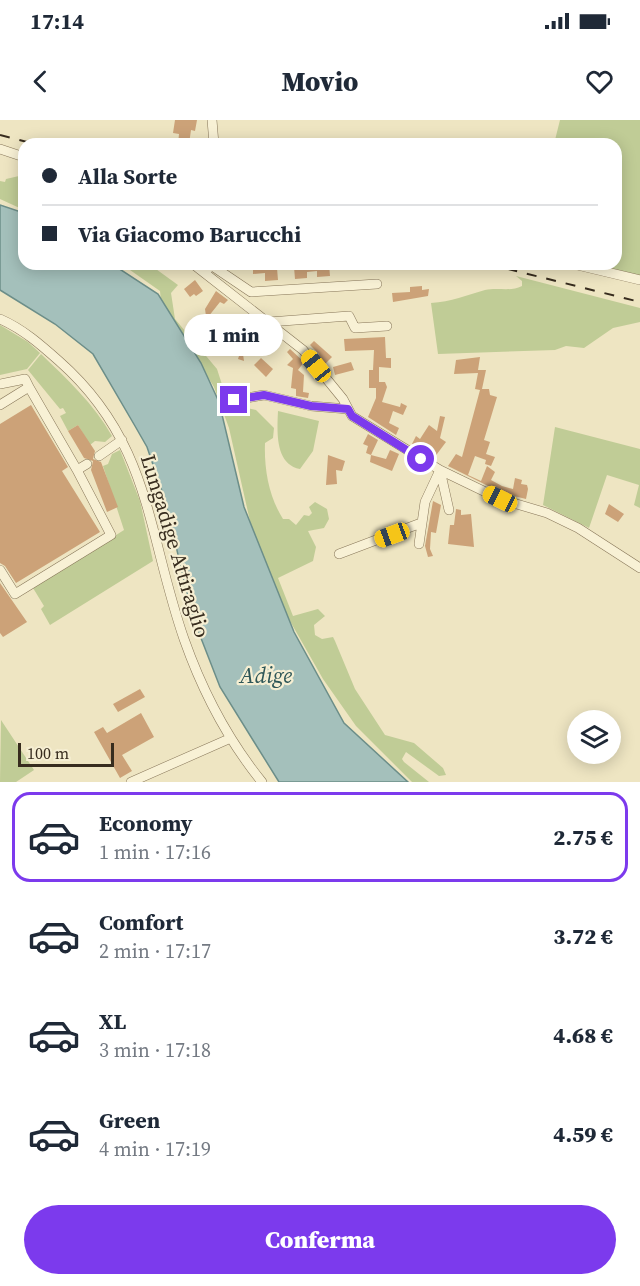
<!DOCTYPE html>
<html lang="it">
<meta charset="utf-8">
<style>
body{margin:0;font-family:"Source Serif 4",serif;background:#f2f2f3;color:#1f2937;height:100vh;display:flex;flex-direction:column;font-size:22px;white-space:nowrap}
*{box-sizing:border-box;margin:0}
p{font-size:20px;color:#747a83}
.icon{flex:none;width:33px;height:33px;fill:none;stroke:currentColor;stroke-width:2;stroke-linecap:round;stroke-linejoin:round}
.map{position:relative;height:662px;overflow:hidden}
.sheet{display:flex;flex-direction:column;background:#fff;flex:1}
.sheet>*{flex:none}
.banner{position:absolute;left:18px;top:18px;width:604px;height:132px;border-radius:18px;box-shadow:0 3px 15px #0003;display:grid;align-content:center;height:132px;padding:0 24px;background:#fff}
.controls{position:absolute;left:567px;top:590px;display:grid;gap:12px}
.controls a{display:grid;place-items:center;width:54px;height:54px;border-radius:50%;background:#fff;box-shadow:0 3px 15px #0003;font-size:30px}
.scale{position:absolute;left:18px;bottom:15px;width:96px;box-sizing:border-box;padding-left:6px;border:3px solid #372c1e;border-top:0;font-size:16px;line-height:21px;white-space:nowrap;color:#372c1e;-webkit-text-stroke:4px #f5eed2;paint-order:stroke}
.end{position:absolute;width:27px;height:27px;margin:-14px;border:8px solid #7c3aed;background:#fff;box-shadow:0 0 0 3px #fff}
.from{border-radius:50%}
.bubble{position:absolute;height:42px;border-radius:21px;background:#fff;box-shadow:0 3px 15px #0003;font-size:20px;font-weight:800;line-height:42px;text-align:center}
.car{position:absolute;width:18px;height:36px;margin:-18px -9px;border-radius:8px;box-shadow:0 0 4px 2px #0007;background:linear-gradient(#f5c518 24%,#345 0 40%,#f5c518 0 76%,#345 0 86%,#f5c518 0)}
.banner b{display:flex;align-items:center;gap:21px;height:57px;font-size:22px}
.banner b+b{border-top:2px solid #e0e1e3}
.banner i{width:15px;height:15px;background:#1f2937}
ul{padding:10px 0 0;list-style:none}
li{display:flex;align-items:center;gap:18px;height:90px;margin:0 12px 9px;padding:0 12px;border:3px solid transparent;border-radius:18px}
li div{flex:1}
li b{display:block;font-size:22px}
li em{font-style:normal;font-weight:800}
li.on{border-color:#7c3aed}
li>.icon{width:54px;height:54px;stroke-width:1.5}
.button{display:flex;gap:12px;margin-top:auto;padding:12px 24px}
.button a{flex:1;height:69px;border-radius:36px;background:#7c3aed;color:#fff;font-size:24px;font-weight:800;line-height:69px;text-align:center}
.status{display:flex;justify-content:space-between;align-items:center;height:42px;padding:0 30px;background:#fff;direction:ltr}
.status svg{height:16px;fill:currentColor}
header{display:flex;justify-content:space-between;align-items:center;height:78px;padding:0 24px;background:#fff;font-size:27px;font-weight:800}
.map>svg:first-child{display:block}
</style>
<div class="status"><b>17:14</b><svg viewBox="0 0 49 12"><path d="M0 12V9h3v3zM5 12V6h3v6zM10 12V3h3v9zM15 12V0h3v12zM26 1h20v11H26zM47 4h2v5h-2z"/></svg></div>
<header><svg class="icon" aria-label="back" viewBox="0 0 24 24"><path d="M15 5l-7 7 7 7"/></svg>Movio<svg class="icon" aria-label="heart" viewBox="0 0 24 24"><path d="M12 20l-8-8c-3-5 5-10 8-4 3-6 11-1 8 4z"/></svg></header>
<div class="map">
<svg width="640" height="662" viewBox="0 0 640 662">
<rect width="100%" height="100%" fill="#eee5c2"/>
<path fill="#c0cc96" d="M560,0H640V156L591,144H616V24H554Z
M24,51V90L0,79V61L5,62L6,59L19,56Z
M113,144H149L178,165L171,173L175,199L217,249L227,280L243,283L247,288L256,290L274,308L273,318L265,323C264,349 269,377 283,399H289L296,405L304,395L309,396L312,393L309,387L315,382L327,389L329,399L324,408L308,411L316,427L313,441L278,458L293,496L318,489L325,496L314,505L315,515L322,519L333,517L335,521L355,569L385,615L414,623L443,648L446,655L439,656L406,632L402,639L404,642L429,662H412L356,606L323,559L286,494L252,410L229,308L214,267L161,181L160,171L130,150Z
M516,156L640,188V202L613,208L584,228L566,226L555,230L438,234L431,183C451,182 467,175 485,170C498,167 510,172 522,166V161Z
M0,205L28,222L40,233L27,249L0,255Z
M41,234C67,259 94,284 112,316L105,322L95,321L90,325L78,305L68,311L60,296L66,293L63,288L60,289L28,250Z
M278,291L319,301L313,331L300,349C275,344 277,312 278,291Z
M555,307L640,329V388L634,385L639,365L607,355L589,408L543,385Z
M120,330L140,381L153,441L50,505L41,489L44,486L33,468L124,410L103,346L108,344L112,334Z
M1,600L34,650L16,662H0Z"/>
<path fill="#a4c0bb" stroke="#6c8e89" stroke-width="1.5" d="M0,85L24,93V144H112L158,174L201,243L219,282L244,387L294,512L344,603L408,662H279L220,567L192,495L166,383L147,327L135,306L93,234L55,204L0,170Z"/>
<path fill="#cca278" d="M175,0H197L195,11L191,10L189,24H178L179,14L173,13Z
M241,144H265L266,149L277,148L278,160L265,161V153L253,154V149L242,150Z
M305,144H329L330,156L317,157V151L307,152V158L295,159L294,147Z
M195,160L203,171L196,176L194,174L190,177L184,169Z
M422,166V170L429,169L428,176L393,182L392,173L410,172V167Z
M216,171L228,180L224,184L220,182L208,197L216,196L220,207L242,227L244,241L238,239L239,236L232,233L207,203L205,189Z
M385,217L386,238H391V248L379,247V262H385L387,267L382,282L400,287L401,283L407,286L403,295L393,291L389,303L399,308L396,315L368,297L376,278V268H369V250H373L374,230L345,231L344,219Z
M314,221L332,237L324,245L316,236L319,234L310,225Z
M290,229L304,242L298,250L304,255L303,272L309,273L308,278L296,276V269L291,268L293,248L287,245L293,239L287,232Z
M480,237L478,250H486L482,269H489L490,275L497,277L484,320L490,322L486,334L495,337L491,346L485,344L486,340L475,336L468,355L481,361L487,346L495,352L491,360L502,366L513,369L515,358L522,360L521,364L527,365L528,369L526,379L502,373L448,346L456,334L462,337L480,270L475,269L478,253L454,254L456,240Z
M261,238L273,249L266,257L254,245Z
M351,242L354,250L335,255L333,247Z
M31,285L68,347L62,351L100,412L16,463L5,446L0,443V304Z
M440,296L445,297L440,318L446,322L434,338L412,324L416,316L420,319L429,305L437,311Z
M78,305L95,331L93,339L101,342L118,387L107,392L91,350L93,341L84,338L68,311Z
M368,314L378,320L371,335L366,333L368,326L363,324Z
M390,330L399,334L392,351L370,342L371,335L386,339Z
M328,335L345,341L342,351L336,350L337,364L326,365Z
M433,381L441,385L436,413L431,412L430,429L433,436L428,437L425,426Z
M609,384L624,394L618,402L605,394Z
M456,389L461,390V395L471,394L474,427L448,424L450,405H454Z
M0,463L27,502L3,517L0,513Z
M140,569L145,577L118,592L113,584Z
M141,593L154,617L122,635L132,651L120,658L94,612L103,607L107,613Z"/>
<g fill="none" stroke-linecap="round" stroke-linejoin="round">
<g stroke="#877659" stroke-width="10">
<path id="minor" d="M212,0L214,24
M0,29L24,37
M193,144L303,230L343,279L352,296L440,350L500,379L547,393L578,408L640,448
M573,144L640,160
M206,152L211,145L251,172L377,164
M0,199C23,209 41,225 59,241C151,322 147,413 184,519C202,570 228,620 262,662
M269,202L349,196L355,208L387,206
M0,264L25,259L29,267
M234,280L264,275L311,286L348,289
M0,285L29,267L77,350L87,344
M99,336L122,320
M440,350L449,390
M419,424L425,382L440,350
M339,434L421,403
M0,450L15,474L111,415L77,350
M131,662L231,618"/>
</g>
<use href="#minor" stroke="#f8f1d5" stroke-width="9"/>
<path stroke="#372c1e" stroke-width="2" stroke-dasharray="10 10" stroke-linecap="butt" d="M0,15L35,24
M488,144L640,182"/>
</g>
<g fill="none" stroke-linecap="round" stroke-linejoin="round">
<path stroke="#7c3aed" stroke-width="8" d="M234,280L264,275L311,286L348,289L352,296L421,339"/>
</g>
<g text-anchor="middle" stroke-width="4.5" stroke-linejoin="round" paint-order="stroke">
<g font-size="21" fill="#372c1e" stroke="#f5eed2">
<text transform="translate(175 426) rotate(73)" y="7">Lungadige Attiraglio</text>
</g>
<g font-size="22" font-style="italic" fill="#2d5657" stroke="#f5eed2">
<text x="266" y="563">Adige</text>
</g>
</g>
</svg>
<div class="controls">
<a><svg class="icon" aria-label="layers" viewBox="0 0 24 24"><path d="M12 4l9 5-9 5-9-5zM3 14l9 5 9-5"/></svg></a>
</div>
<div class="scale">100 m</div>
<i class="end from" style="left:421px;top:339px"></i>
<i class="end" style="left:234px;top:280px"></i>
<div class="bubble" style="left:184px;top:194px;width:99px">1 min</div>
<i class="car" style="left:316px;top:246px;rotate:321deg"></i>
<i class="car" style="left:500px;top:379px;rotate:296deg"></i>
<i class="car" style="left:392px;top:415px;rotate:250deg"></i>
<div class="banner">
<b><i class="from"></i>Alla Sorte</b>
<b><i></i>Via Giacomo Barucchi</b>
</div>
</div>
<section class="sheet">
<ul>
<li class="on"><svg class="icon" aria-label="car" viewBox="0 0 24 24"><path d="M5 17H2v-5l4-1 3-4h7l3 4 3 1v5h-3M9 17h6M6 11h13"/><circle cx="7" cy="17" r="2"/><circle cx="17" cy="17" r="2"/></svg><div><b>Economy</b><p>1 min · 17:16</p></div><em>2.75 €</em></li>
<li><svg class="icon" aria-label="car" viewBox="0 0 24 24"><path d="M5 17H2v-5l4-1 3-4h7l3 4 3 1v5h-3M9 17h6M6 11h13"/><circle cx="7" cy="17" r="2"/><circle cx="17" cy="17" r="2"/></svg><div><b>Comfort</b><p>2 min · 17:17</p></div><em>3.72 €</em></li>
<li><svg class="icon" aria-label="car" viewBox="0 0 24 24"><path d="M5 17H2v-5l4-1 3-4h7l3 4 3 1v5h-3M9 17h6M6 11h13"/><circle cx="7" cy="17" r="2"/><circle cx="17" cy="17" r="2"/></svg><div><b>XL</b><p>3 min · 17:18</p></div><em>4.68 €</em></li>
<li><svg class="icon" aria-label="car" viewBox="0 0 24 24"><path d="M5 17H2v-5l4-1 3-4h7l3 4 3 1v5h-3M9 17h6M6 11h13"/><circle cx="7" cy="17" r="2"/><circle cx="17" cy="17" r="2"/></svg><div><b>Green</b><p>4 min · 17:19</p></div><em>4.59 €</em></li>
</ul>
<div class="button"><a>Conferma</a></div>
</section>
